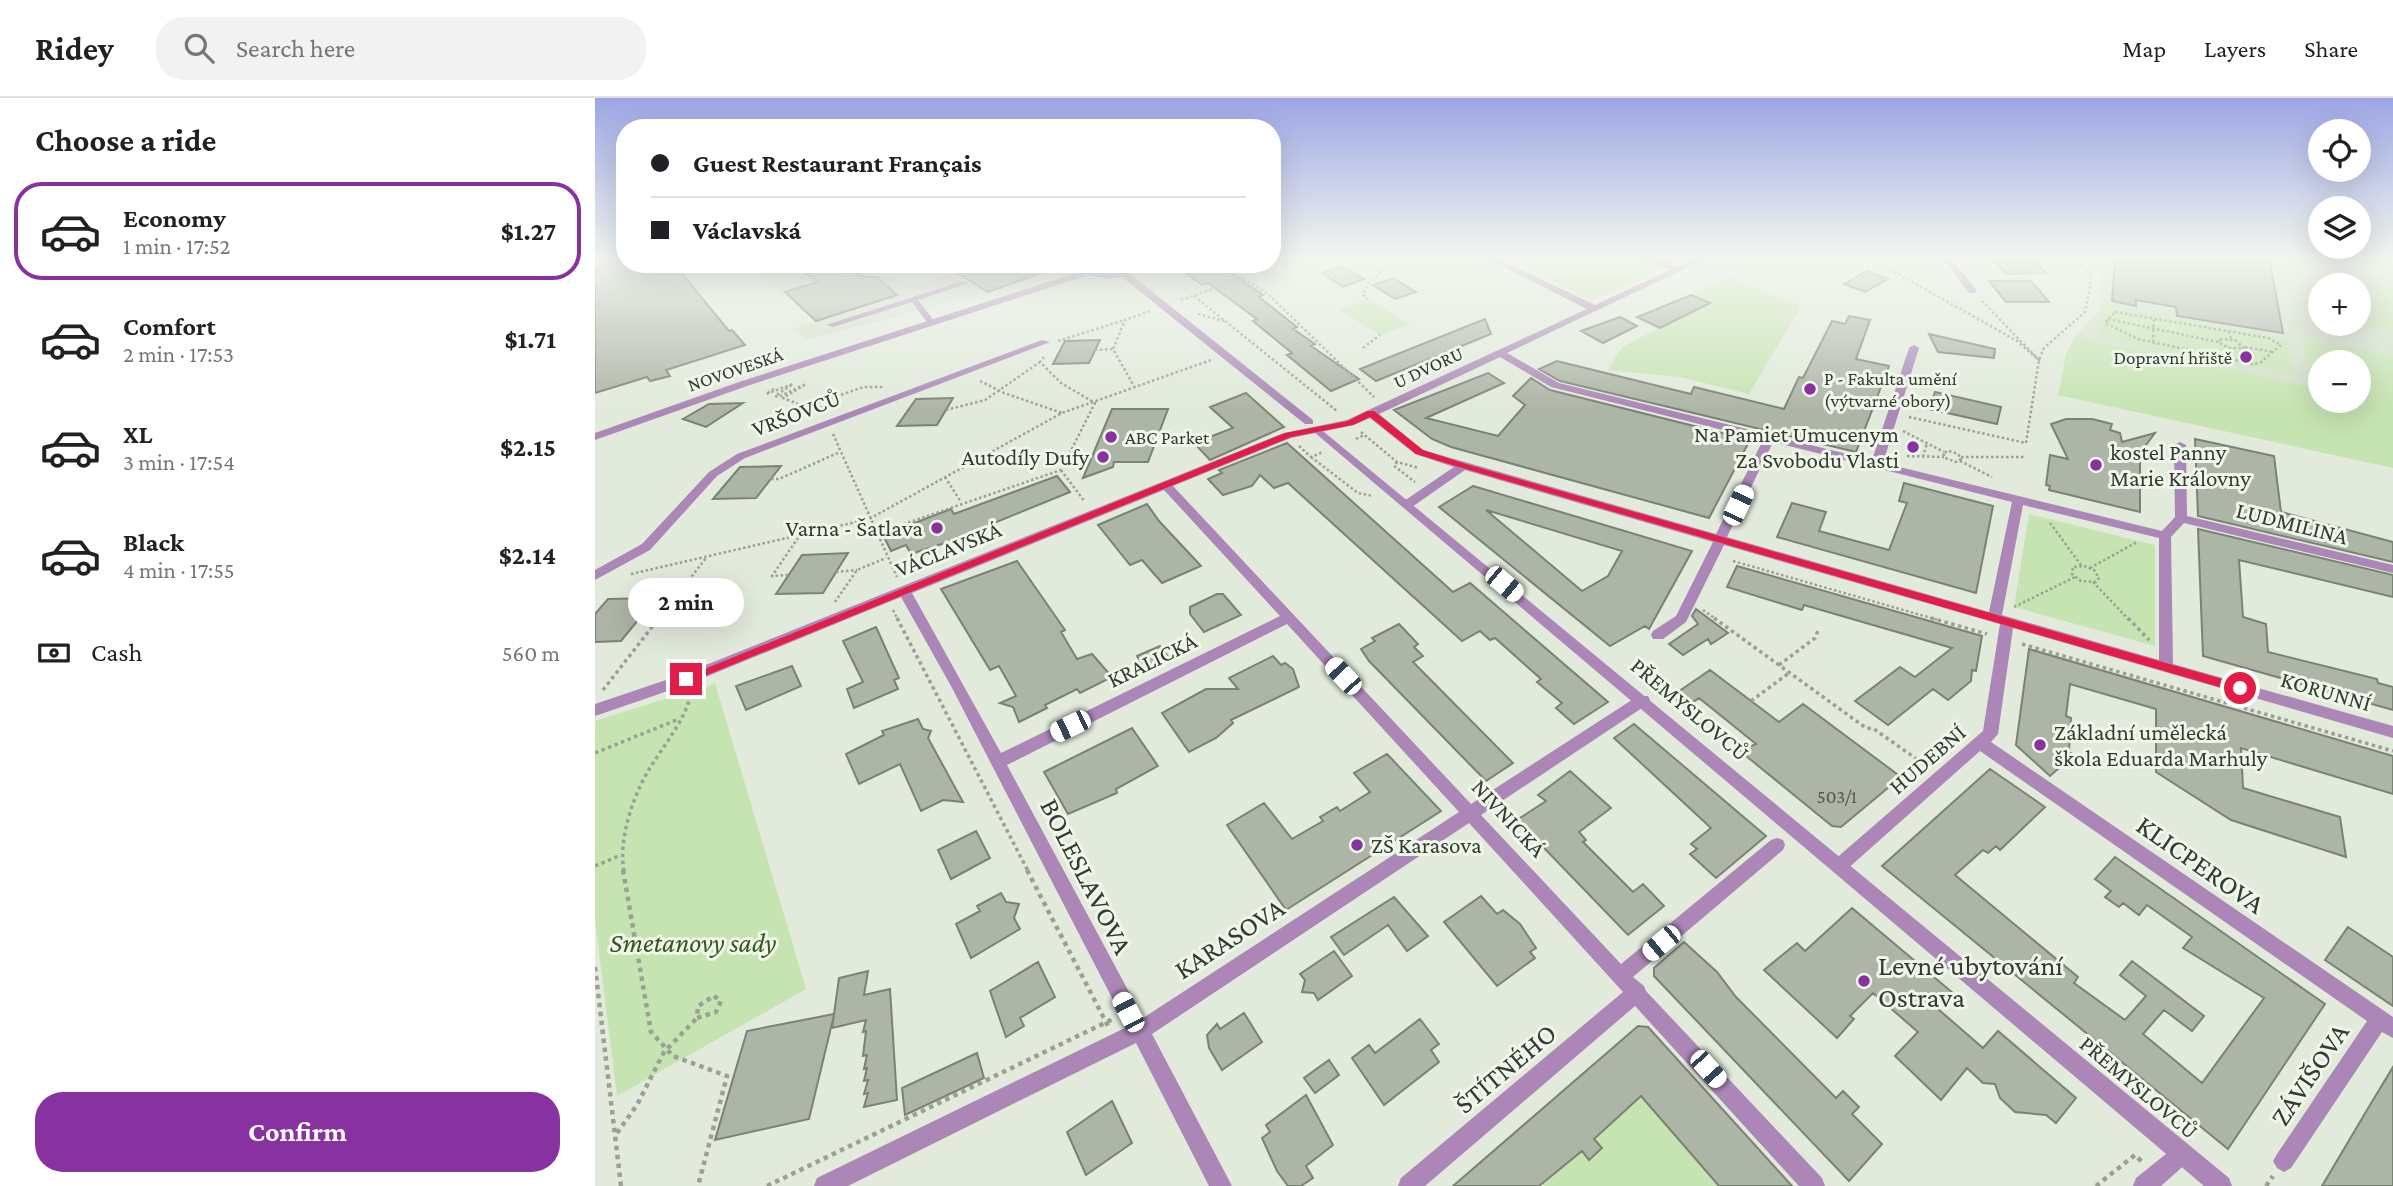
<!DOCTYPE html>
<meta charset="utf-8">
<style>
body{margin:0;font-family:"Crimson Pro",serif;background:#f2f2f2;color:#202124;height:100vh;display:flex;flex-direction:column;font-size:26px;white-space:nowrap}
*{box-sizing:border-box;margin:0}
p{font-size:23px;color:#757577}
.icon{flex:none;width:38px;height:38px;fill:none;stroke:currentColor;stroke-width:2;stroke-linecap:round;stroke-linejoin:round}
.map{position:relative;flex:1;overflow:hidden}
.panel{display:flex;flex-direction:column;background:#fff;width:595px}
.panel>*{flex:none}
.banner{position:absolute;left:21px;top:21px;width:665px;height:154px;border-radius:28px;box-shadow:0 7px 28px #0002;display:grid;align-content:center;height:154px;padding:0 35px;background:#fff}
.controls{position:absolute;left:1713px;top:21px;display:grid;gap:14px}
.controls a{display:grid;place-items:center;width:63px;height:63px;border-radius:50%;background:#fff;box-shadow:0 7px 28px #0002;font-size:35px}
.end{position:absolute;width:32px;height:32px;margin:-16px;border:9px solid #e11d48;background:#fff;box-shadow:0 0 0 4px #fff}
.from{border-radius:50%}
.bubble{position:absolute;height:49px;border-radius:24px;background:#fff;box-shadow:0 7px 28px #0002;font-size:23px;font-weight:700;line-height:49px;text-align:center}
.car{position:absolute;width:21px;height:42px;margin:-21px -10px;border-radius:9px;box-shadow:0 0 5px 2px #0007;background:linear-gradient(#fff 24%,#345 0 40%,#fff 0 76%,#345 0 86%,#fff 0)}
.banner b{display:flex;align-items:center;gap:24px;height:66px;font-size:26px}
.banner b+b{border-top:2px solid #e0e0e0}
.banner i{width:18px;height:18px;background:#202124}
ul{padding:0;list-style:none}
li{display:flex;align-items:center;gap:21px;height:98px;margin:0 14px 10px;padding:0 21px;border:4px solid transparent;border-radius:28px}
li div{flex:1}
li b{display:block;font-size:26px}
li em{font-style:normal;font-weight:700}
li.active{border-color:#8732a0}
li>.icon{width:63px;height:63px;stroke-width:1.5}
h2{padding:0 35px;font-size:32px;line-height:84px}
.pay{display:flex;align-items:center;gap:18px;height:77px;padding:0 35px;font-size:26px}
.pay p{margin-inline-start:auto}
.button{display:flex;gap:14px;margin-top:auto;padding:14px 35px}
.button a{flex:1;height:80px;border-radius:28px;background:#8732a0;color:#fff;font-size:28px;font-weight:700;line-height:80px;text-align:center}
header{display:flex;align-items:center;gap:42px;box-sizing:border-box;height:98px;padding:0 35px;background:#fff;border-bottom:2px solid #e0e0e0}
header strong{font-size:33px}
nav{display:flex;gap:38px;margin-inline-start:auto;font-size:24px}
.search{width:490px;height:63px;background:#f2f2f2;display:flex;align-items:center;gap:18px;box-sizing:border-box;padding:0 24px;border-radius:28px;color:#757577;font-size:26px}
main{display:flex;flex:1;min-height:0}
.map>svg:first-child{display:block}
</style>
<header>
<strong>Ridey</strong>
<div class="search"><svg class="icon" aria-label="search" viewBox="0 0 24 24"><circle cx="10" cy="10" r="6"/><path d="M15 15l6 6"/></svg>Search here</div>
<nav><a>Map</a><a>Layers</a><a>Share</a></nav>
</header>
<main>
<section class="panel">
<h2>Choose a ride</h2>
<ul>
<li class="active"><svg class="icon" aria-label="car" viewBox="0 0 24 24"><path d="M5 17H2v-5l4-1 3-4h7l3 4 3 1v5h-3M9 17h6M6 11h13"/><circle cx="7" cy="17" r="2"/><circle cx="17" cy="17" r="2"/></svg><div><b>Economy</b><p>1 min · 17:52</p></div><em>$1.27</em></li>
<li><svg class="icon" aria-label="car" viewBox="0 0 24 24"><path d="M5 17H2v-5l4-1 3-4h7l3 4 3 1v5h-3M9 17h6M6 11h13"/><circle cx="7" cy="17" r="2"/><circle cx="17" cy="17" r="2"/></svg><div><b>Comfort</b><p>2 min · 17:53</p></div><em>$1.71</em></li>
<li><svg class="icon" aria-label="car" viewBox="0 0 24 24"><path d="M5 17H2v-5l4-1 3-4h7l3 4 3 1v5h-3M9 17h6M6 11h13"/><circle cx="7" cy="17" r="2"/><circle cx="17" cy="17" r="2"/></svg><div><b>XL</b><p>3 min · 17:54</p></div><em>$2.15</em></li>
<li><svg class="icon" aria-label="car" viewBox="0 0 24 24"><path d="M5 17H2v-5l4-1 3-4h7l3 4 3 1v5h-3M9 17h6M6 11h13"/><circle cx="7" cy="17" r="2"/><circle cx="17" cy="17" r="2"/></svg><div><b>Black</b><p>4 min · 17:55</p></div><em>$2.14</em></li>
</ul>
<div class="pay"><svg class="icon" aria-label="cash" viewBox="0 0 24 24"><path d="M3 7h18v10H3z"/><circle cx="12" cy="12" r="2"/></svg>Cash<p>560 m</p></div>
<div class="button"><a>Confirm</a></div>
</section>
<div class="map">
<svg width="1798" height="1088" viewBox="0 0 1798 1088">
<rect width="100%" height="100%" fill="#e1eadb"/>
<path fill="#d2dfca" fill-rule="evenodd" d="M1507,160H1724L1798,172V258L1708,240L1719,289L1480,239L1504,212ZM1726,187H1764V226H1726Z
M157,166H238L244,170L298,179L309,187H324L360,174L393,194L212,242L198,231L220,223Z"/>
<path fill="#c6e4b2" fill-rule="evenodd" d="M910,160H1091L997,202Z
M1724,160H1789L1798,162V172Z
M1709,161L1722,163L1725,174C1744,169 1786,170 1798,185L1761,174L1730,177L1727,179L1729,187H1726L1725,221Z
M1134,179L1206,208L1154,296L1085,279L1013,272L1027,249L1114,205L1096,197Z
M1736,181L1798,191V234L1753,226H1764V187H1738Z
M773,201L814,226L785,237L745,212Z
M1507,206L1692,241L1699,277L1504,239Z
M1480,239L1719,289L1707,239L1798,258V370L1463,297L1471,256ZM1726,264H1764V303H1726Z
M1434,416L1560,447V548L1419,509Z
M120,585L211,891L22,998L0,822V623L79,598L96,596Z
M1039,989L1124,1088H946L987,1053L1006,1049L999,1041Z"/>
<path fill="#adb5a7" stroke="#7a8275" stroke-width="2" fill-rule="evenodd" d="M1397,160H1437L1451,175L1411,176Z
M1520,160H1674L1688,235L1582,218L1581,209L1541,202V208L1517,203Z
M30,161V166H79L134,233L137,232L150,247L71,272L75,278L55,283L52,279L0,295V169Z
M196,166H238L252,175L259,173L266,178L282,179L302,197L221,223L190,194L223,184Z
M348,166H465V168L393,194Z
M579,166H623L668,197L664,199L702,229L698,231L720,246L716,248L764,281L736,293L692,257L697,255L658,223L662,221L613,185L607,187Z
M748,168L769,181L748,189L727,175Z
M1272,173L1293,181L1270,194L1249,186Z
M798,180L821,194L800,201L778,187Z
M1394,183H1436L1454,204H1411Z
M1096,197L1115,205L1065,230L1042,219Z
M1254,218L1275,222L1261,261L1294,268L1261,354L965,283L944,271L962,263L1096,296L1099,289L1189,311L1204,279L1208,280L1237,223L1250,226Z
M1025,219L1042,228L1008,245L986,233Z
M890,221L896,236L781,283L765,271Z
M1334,236L1400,251L1399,260L1343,254Z
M505,242L494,265L458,266L470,243Z
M893,275L909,285L831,320L903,338L930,307L918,298L936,280L955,292L1155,342L1114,420L856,349L837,341L799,312Z
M1340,294L1406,309L1402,326L1334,311Z
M651,295L689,329L615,362L599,345L638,330L615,309Z
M358,300L342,327L302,328L321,301Z
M148,305L111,329L88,321L114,306Z
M517,311H573L553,364H519L518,369L488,380Z
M1471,321H1497L1517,326L1515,332L1525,335L1527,344L1560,335L1545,355V414L1454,392L1455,388L1451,387L1455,357L1473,361L1456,326Z
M1600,341L1679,358L1686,414L1798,444V464L1603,418Z
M692,345L858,494L875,485L1013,604L979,626L961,610L967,605L942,584L946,581L900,540L895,542L885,533L867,543L693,385L679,390L665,377L657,388L628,397L613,381L627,375L624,372Z
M186,368L161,400L118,401L145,369Z
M462,378L475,394L350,445L316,456L311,447L296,453L288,437L356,411L359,416Z
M1309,385L1398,408L1381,495L1182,439L1197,405L1231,414L1224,433L1294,452L1312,405L1304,403Z
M878,388L996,423L1097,453L1054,531L1050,528L1015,548L844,409ZM891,412L1027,453L1013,478L987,493Z
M552,406L564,423L606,468L567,485L547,462L535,467L503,427Z
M1603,431L1798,477V499L1644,462L1648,519L1671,526L1673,554L1782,581L1783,585L1798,589V612L1608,558Z
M253,455L228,495L181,496L207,457Z
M422,463L470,532L466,534L482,561L497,556L517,579L485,595L482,591L450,607L452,610L424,624L418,609L405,605L421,598L404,568L395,572L346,491Z
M1142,468L1387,538L1381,573L1377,572L1376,583L1353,602L1338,591L1293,627L1260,603L1305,569L1320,579L1357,550L1209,507L1207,512L1132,489Z
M622,496H628L646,517L609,534L595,516V509Z
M61,500L26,543L0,544V516L13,501Z
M1101,511L1133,535L1116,546L1113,541L1088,557L1074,546L1103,526L1097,518Z
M804,526L823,546L819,549L828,558L818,564L918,665L891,683L774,563L766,551L780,543L777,540Z
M281,529L304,580L299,582L303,591L259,610L252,591L268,584L248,543Z
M565,548L575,561L551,572L542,558Z
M1434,551L1798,658V696L1646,650L1648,690L1745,719L1751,759L1636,722L1561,674V611L1475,586L1471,618L1476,620L1474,654L1479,657L1455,678L1421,647Z
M678,558L686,567L690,565L698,571L704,589L636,622L638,625L621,640L594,654L567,615L611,591H643L634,580Z
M197,568L206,588L151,612L141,588Z
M1115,572L1184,624L1208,606L1306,679L1246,729L1237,728L1145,653L1161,646L1104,600L1091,609L1077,598Z
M323,621L328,631L336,633L333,640L368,704L348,702L326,713L305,666L264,686L251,656L289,637L287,633Z
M1039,626L1171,738L1121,780L1095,756L1102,751L1096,746L1116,730L1019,640Z
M537,630L563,668L521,691L522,695L473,716L449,674Z
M792,656L846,713L691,812L632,727L669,705L697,741L728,723L725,719L742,709L745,713L775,694L759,675Z
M1395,671L1450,709L1405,752L1401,748L1393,755L1388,752L1360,777L1483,879L1479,885L1530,922L1551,898L1525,877L1537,863L1609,918L1597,933L1569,912L1548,936L1607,985L1669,900L1588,850L1597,839L1552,807L1544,817L1528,805L1524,809L1510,799L1516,793L1500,781L1520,759L1730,906L1633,1051L1287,768Z
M975,673L1016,710L984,734L991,742L988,744L1038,794L1048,786L1069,808L1033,837L922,722L951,703L943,697Z
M381,733L395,760L356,781L343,752Z
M406,795L411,804L424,806L419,820L425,831L376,860L361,826L385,813L382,808Z
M886,798L902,816L908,812L925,826L941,850L935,854L940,860L902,888L849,824Z
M799,799L833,838L812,853L793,827L749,857L736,839Z
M1257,810L1358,895L1343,911L1388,950L1403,933L1481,1000L1461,1025L1451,1017L1420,1014L1405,1000L1400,986L1388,985L1372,970L1346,1002L1300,958L1323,934L1278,895L1255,918L1259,921L1242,940L1169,872L1202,845L1210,853Z
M1753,829L1798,859V908L1730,862Z
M1089,844L1122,874L1141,899L1241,1000L1248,993L1264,1009L1257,1016L1287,1046L1254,1083L1059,878V870Z
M739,853L757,878L723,902L719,895L707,894L710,882L705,876Z
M443,864L460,899L425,920L429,928L411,939L395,893Z
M273,873L269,897L295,891L302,1002L269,1009L273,995L269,996L273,982L269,983L272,970L269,971L272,957L268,958L271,933L268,934L271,922L237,930L239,917L214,1021L120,1042L152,933L239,916L244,880Z
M649,915L667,944L627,972L614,950L612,937L622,926L625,931Z
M825,921L844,946L836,952L844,964L789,1007L757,960L774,947L780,955Z
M1043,928L1053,929L1197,1088H1124L1046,998L999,1041L1007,1050L994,1062L987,1053L944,1088H858Z
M382,955L389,980L310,1017L307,990Z
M734,962L744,977L720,995L709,980Z
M1798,969V1088H1727L1775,1007Z
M711,997L738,1047L711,1068L718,1080L706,1088H693L682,1073L667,1040L675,1034L671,1027Z
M517,1003L537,1045L491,1077L472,1034Z"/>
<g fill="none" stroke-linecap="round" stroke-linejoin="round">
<path stroke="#9aa095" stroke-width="2.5" stroke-dasharray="2.5 2.5" stroke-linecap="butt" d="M763,160L788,173L773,186L768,197L773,201
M1267,160L1289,168L1422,243L1444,262L1386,202
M1794,160L1798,161
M649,180L675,198L779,299
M599,198L742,313
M586,202L649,180L640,174
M1520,214L1673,240L1686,247L1665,265L1658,266L1543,241L1510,225Z
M603,216L629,223
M1513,221L1623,244
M1634,233L1636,241
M1625,241L1640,242L1649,250H1634L1623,244Z
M463,243L530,222
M1558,244L1559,219
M1650,249L1679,254
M768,250L785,237
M500,252L518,251
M385,283L409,295L467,315
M540,290L518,251L530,222L555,213
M179,291L171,296L198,286L180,298L183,299L211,286L188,300L211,309L233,310
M213,308L269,289H290
M351,312L390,302L445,264
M1314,319L1431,345L1444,262L1449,250L1490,214L1497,177L1480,160
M1308,333L1349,354
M766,334L802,364L824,370
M238,336L302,479
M761,341L769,337
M704,348L716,359L728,354
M1354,353L1363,356L1366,361L1361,364L1350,360L1348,355Z
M1312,358L1349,359
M716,359L763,395L778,398
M1328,359L1332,345
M1366,359H1429
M1365,363L1397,379
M802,364L799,368L820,384
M466,372L490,404
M350,379L366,404
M176,381H184L245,354
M1455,425L1486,467
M280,436L466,372L500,305L466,285L445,264L449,259
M1138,463L1343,522
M1489,468L1499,472L1504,480L1501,484L1486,483L1477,476L1478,469Z
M1495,470L1542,444
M241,474L262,472
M36,476L274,421L467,315L616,262
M193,477L177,478L205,437
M1498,484L1534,522
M240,504L262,472L291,460
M1419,509L1480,479
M298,512L303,522
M1108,512L1122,522
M45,519L65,518
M63,522L111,460"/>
<path stroke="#9aa095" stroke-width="3.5" stroke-dasharray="3.5 3.5" stroke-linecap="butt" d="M302,520L433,773
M1119,520L1271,630L1279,631L1333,669
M1336,520L1392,536
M1533,520L1554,542
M1427,546L1798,653
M1184,567L1220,540L1224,530
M8,592L64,520
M1156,603L1194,575
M0,655L84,621
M0,768L26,757
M29,773C23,742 38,697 55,670C70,645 91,622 96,594"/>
<path stroke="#9aa095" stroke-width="4.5" stroke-dasharray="4.5 4.5" stroke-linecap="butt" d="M28,772L56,934L78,958L132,978L103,1088
M432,772L513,928
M0,869L26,1088
M119,898L126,903L121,914L102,920L103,908Z
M22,1035L42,1007L69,954L102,920
M172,1088L518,921
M1501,1088L1540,1057L1547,1064
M1671,1088L1678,1078"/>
<path fill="#ab86b7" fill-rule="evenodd" d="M367,183L374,185L323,202L341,225L340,227H334L317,204L238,229L231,227Z"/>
<path fill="#ab86b7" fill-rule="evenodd" d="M891,160H902L1000,207L1075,172L1050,160H1061L1082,169L1101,160H1112L912,255L964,285L1277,362L1314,250L1319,247L1324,250L1288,365L1567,433L1580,419L1579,347L1585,344L1591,347L1592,418L1798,467V475L1589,425L1576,439L1578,566L1798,628V640L1418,530L1403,636L1396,644L1798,919V940L1787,934L1696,1070L1689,1074L1682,1070L1678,1063L1682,1056L1772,923L1385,653L1250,773L1244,775L1238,773L1235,768L1238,763L1388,633L1405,526L1129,447L1091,524L1068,541H1058L1056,537L1058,533L1081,518L1118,444L870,372L817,409H809L807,406L809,403L859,369L820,356L775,320L759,327L696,340L578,388L876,706L1043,598H1053L1055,602L1053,606L886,717L1026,866L1176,742L1182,740L1188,742L1190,747L1188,752L1038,879L1049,888L1051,893L1227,1080L1230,1088H1204L1040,908L830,1088H803L806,1080L1028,894L874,725L557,936L637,1088H614L541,945L253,1088H219L222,1080L532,929L356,588L306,499L96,585L0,618V606L86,577L689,335L752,322L992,211ZM905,259L956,289L1168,342L1121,436L828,352L784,316ZM1178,344L1417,404L1394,514L1132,439ZM569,392L685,518L406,655L317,495ZM1428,407L1564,440V562L1407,517ZM692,526L864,714L548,920L412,667Z
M1348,160H1356L1382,193L1380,195H1374Z
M253,166H264L266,169L262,172Z
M447,242L455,244L150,360L122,378L55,452L0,482V472L47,446L114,374L142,356Z
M1588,1044L1595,1048L1599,1055L1595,1062L1566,1088H1538L1541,1080L1581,1048Z"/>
<path fill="#ab86b7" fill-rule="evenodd" d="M537,166H547L535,176L718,322V326H710L527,179L512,181L493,177L152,288L0,342V335L144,284L490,172L519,175Z
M723,329L1634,1080L1637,1088H1609L719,334L717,332Z"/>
</g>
<linearGradient id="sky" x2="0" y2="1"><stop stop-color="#9ca6e4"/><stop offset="0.51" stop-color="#f2f6ef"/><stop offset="1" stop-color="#f2f6ef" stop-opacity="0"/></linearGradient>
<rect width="1798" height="312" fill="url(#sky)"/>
<path fill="#e11d48" d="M772,313H779L828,352L871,366L1645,586L1651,590L1645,595L864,369L821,356L775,319L758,327L696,339L95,584H86L85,581L690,335L753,323Z"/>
<g fill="#8732a0" stroke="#eef7e9" stroke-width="2.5">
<circle cx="1651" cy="259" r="7"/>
<circle cx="1215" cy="291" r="7"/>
<circle cx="516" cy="339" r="7"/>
<circle cx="1318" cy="349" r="7"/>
<circle cx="508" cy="359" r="7"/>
<circle cx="1501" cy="367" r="7"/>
<circle cx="342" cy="430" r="7"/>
<circle cx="1445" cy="647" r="7"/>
<circle cx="762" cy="747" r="7"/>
<circle cx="1269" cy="883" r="7"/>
</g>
<g text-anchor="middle" stroke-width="6" stroke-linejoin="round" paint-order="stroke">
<g font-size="19" fill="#363934" stroke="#eef7e9" text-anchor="start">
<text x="1637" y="266" text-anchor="end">Dopravní hřiště</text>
<text x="1229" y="287">P - Fakulta umění<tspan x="1229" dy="22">(výtvarné obory)</tspan></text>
<text x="530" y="346">ABC Parket</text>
</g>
<g font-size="19" fill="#363934" stroke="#eef7e9">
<text transform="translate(833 269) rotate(-25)" y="7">U DVORU</text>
<text transform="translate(140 271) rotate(-19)" y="7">NOVOVESKÁ</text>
</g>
<g font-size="19" fill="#545851">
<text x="1242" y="705">503/1</text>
</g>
<g font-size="23" fill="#363934" stroke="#eef7e9">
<text transform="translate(201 315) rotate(-21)" y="8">VRŠOVCŮ</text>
<text transform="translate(1697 425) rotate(14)" y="8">LUDMILINA</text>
<text transform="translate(353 451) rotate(-22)" y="8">VÁCLAVSKÁ</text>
<text transform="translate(557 562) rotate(-26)" y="8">KRALICKÁ</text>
<text transform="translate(1731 593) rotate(16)" y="8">KORUNNÍ</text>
<text transform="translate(1095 611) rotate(40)" y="8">PŘEMYSLOVCŮ</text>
<text transform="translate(1332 661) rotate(-41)" y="8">HUDEBNÍ</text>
<text transform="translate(914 720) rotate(47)" y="8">NIVNICKÁ</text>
<text transform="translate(1544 989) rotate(40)" y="8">PŘEMYSLOVCŮ</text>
</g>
<g font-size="23" fill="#363934" stroke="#eef7e9" text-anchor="end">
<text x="1304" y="344">Na Pamiet Umucenym<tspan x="1304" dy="26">Za Svobodu Vlasti</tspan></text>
<text x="1515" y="362" text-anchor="start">kostel Panny<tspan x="1515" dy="26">Marie Královny</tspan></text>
<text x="494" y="367">Autodíly Dufy</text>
<text x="328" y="438">Varna - Šatlava</text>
<text x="1459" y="642" text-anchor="start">Základní umělecká<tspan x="1459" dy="26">škola Eduarda Marhuly</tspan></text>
<text x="776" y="755" text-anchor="start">ZŠ Karasova</text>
</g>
<g font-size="28" fill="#363934" stroke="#eef7e9">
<text transform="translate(1606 766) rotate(35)" y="10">KLICPEROVA</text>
<text transform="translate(492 778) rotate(63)" y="10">BOLESLAVOVA</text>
<text transform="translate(634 840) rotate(-33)" y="10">KARASOVA</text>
<text transform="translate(910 970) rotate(-40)" y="10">ŠTÍTNÉHO</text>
<text transform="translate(1714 976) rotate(-56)" y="10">ZÁVIŠOVA</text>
</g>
<g font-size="28" font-style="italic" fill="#37551d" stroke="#eef7e9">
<text x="98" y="854">Smetanovy sady</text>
</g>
<g font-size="28" fill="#363934" stroke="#eef7e9" text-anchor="start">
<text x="1283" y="877">Levné ubytování<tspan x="1283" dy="32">Ostrava</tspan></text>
</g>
</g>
</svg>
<div class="controls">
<a><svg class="icon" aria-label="locate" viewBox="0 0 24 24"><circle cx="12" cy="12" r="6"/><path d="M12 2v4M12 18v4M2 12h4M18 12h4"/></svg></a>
<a><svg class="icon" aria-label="layers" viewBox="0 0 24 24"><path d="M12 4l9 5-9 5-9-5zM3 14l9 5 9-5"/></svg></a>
<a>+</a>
<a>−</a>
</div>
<i class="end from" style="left:1645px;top:590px"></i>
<i class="end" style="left:91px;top:581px"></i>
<div class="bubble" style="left:33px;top:480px;width:116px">2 min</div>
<i class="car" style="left:1143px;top:407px;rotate:25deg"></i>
<i class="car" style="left:909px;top:486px;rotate:130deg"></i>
<i class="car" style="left:748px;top:578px;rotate:317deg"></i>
<i class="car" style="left:475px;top:628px;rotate:244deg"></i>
<i class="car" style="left:1066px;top:845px;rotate:230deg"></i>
<i class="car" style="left:533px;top:914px;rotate:332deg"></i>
<i class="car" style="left:1113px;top:971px;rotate:138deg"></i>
<div class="banner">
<b><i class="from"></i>Guest Restaurant Français</b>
<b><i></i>Václavská</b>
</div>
</div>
</main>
